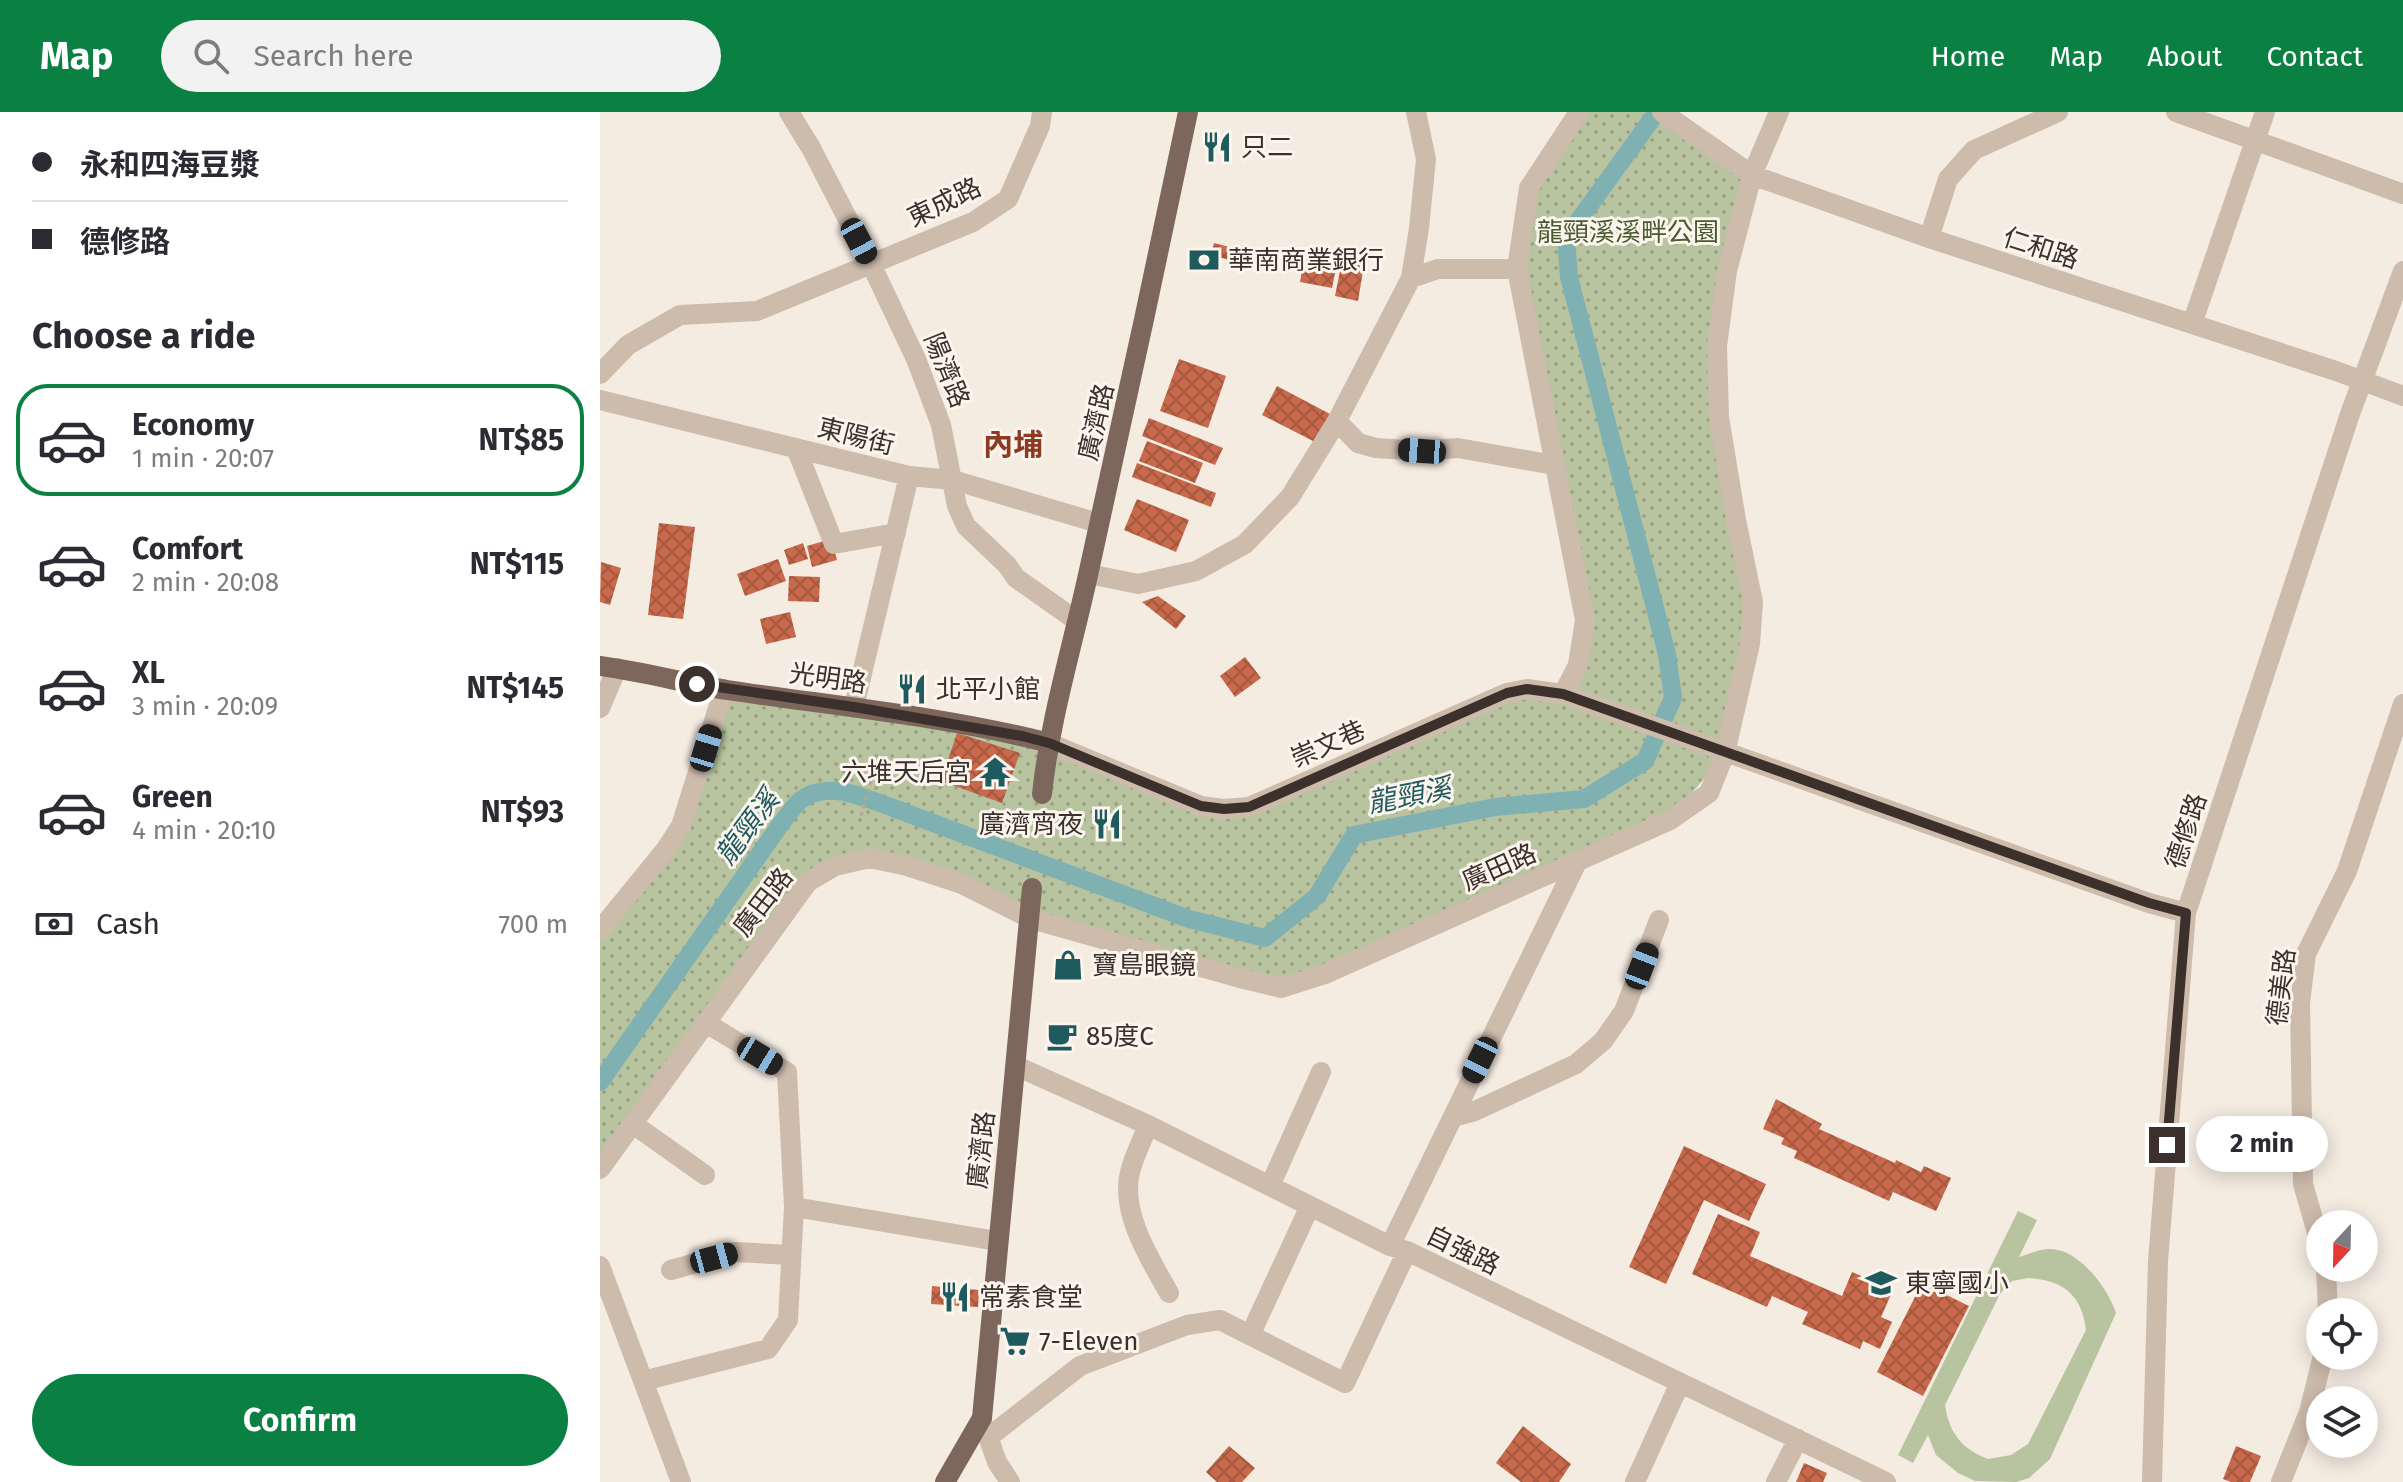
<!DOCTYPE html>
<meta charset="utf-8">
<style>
body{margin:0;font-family:"Fira Sans","Noto Sans TC",sans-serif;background:#f2f2f3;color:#2b2b33;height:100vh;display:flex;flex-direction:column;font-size:30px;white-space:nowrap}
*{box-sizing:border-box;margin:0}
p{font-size:26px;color:#7c7c81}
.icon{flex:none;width:44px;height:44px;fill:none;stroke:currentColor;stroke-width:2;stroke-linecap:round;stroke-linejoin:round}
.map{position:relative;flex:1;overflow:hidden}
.details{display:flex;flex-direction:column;background:#fff;width:600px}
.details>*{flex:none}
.hud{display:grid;align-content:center;height:176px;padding:0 32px;background:#fff}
.needle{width:52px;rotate:202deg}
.fabs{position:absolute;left:1706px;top:1098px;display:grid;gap:16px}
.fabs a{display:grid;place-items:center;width:72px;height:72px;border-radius:50%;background:#fff;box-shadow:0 4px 20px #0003;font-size:40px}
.end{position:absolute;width:36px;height:36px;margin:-18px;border:10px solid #3b302b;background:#fff;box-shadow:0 0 0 4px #fff}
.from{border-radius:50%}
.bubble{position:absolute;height:56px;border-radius:28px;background:#fff;box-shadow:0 4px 20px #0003;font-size:26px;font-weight:700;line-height:56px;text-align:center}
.car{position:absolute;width:24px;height:48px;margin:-24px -12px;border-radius:10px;box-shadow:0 0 6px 2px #0007;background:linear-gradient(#222 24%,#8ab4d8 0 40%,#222 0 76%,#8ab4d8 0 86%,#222 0)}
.hud b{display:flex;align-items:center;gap:28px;height:76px;font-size:30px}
.hud b+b{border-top:2px solid #e1e1e2}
.hud i{width:20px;height:20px;background:#2b2b33}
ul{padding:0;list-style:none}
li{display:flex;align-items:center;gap:24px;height:112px;margin:0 16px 12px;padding:0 16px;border:4px solid transparent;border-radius:32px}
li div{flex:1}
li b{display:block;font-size:30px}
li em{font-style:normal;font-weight:700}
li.selected{border-color:#0b8043}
li>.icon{width:72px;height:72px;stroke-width:1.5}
h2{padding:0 32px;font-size:36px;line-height:96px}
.pay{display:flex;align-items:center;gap:20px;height:88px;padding:0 32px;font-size:30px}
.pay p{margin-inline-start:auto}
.primary-button{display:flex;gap:16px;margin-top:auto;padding:16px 32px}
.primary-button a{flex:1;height:92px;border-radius:48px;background:#0b8043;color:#fff;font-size:32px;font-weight:700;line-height:92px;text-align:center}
header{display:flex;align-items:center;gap:48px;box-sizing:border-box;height:112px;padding:0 40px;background:#0b8043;color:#fff}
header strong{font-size:38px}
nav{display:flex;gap:44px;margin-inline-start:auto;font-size:28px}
.search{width:560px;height:72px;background:#f2f2f3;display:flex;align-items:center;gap:20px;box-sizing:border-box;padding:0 28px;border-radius:44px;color:#7c7c81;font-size:30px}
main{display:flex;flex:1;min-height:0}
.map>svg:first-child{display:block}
</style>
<header>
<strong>Map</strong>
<div class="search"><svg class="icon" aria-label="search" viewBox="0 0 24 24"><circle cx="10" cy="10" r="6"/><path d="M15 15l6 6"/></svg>Search here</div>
<nav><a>Home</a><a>Map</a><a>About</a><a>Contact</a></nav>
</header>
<main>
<section class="details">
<div class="hud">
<b><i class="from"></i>永和四海豆漿</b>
<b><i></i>德修路</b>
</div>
<h2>Choose a ride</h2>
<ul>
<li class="selected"><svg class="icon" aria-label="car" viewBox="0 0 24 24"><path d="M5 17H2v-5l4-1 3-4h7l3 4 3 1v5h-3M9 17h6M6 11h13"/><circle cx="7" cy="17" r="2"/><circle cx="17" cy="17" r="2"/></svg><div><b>Economy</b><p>1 min · 20:07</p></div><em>NT$85</em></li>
<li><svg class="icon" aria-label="car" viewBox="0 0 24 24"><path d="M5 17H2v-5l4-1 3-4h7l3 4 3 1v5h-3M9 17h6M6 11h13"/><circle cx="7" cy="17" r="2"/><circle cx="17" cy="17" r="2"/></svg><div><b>Comfort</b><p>2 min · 20:08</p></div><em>NT$115</em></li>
<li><svg class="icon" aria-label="car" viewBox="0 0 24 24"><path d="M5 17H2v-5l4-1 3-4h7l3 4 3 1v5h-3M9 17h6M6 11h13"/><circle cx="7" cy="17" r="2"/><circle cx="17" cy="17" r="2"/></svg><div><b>XL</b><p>3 min · 20:09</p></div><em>NT$145</em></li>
<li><svg class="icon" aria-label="car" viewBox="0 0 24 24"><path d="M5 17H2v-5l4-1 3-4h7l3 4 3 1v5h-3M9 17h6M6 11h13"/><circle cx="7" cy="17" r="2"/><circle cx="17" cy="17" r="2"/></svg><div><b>Green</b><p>4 min · 20:10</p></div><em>NT$93</em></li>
</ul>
<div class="pay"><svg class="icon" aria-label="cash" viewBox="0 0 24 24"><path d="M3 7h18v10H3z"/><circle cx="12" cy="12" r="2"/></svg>Cash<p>700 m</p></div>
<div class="primary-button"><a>Confirm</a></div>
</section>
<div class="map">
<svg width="1803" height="1370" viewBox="0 0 1803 1370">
<defs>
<pattern id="park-dots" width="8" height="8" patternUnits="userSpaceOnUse" patternTransform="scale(2)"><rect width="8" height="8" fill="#b8c4a0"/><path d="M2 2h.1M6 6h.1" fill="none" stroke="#97a083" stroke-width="1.8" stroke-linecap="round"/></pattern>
<pattern id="building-cross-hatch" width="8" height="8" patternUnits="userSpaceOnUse" patternTransform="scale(2)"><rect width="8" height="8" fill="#c8694b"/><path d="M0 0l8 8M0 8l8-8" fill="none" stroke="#a4573f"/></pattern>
</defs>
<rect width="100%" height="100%" fill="#f4ebe1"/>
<path fill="url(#park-dots)" d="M979,0H1061L1152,63L1117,234L1153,490L1125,641L1070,708L681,876L270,746L208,770L0,1057V818L66,737L124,577L447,626L541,671L649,695L907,581L963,582L984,508L917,157L929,76Z"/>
<path fill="#b8c4a0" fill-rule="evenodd" d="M1418,1099L1437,1108L1419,1145C1429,1142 1439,1137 1450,1137C1479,1137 1508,1176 1516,1201L1450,1347L1429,1366L1416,1370L1375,1369L1358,1361L1336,1343L1328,1323L1313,1351L1298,1343ZM1428,1166C1463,1168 1482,1183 1486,1218L1428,1332L1411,1343L1388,1347C1362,1337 1349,1321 1345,1293L1400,1182L1412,1169Z"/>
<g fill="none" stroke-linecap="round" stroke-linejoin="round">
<path stroke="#7fb0b2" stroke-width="18" d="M0,970L180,713C187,705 193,694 201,688C227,668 262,685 288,694L589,807L665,826L717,784L754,723L895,695L984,687L1045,649L1073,586L1067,542L969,165L966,126L1057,0"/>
</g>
<path fill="url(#building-cross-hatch)" d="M614,131L641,138L642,133L672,138L667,158L611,143Z
M705,141L738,147L732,176L700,170Z
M742,149L764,153L758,189L735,184Z
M579,247L626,264L608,316L560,299Z
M677,274L730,302L715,330L662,303Z
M549,306L623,336L615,353L542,324Z
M547,329L603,351L595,371L539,349Z
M537,351L616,381L611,395L532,365Z
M537,387L589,408L576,440L524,418Z
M59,411L95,415L83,507L48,503Z
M231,427L237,448L212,455L207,434Z
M203,431L208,447L189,453L184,438Z
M178,447L186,469L145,484L137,462Z
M1,450L21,456L10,493L0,490Z
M189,464L220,465L219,490L188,489Z
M558,484L586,504L576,517L542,490Z
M190,500L196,525L166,532L160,507Z
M645,545L661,566L635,585L620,564Z
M357,621L420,641L402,691L341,669Z
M1176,987L1222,1012L1219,1017L1295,1051L1296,1048L1321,1060L1324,1054L1351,1066L1336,1099L1293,1080L1289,1089L1194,1046L1197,1039L1181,1032L1184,1026L1163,1017Z
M1084,1034L1166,1072L1149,1109L1104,1088L1066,1172L1029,1155Z
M1118,1102L1160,1120L1150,1144L1242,1184L1252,1160L1293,1178L1281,1205L1292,1210L1280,1237L1263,1229L1260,1237L1202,1212L1208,1200L1172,1184L1167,1195L1092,1162Z
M1322,1171L1369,1194L1323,1284L1277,1260Z
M332,1174L379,1178L378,1195L331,1192Z
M923,1314L971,1352L959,1370H921L896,1351Z
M629,1334L655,1356L642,1370H617L606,1360Z
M1636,1334L1661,1344L1650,1370H1631L1623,1367Z
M1204,1351L1227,1361L1223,1370H1196Z"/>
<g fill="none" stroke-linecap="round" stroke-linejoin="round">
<path stroke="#b9a596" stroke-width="3" stroke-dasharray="4 4" stroke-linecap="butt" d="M261,704L274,658"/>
<path stroke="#cdbbac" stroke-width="20" d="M189,0L211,36L271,152L316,247L341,313L357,394L366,414L407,453L416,466L477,509
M1062,0L1152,63L1329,126L1736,259L1803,284
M1576,0L1803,82
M1329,126L1348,67L1374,38L1458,0
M811,166L838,157H917
M1592,212L1665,0
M0,262L28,233L80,203L157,199L373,110L408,87L440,14L442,0
M0,288L309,364L353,368L498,411
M737,309L758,331L776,336L822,339L858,336L954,353
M196,336L234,432L296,421
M489,462L538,472L596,459L645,432L690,385L737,309L811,166L819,116L826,47L816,0
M963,582L978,553L985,508L917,157L929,76L979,0
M254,595L309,364
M0,596L17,556
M449,631L601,694L624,697L649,695L907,581L927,577L963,582L1549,791L1586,801
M0,818L66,737L81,714L124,577
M416,954L548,1013L790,1134L807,1139L1286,1370
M853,1005L875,999L976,952L1003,929L1024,899L1059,808
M33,1012L105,1063
M548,1013C542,1029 534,1044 530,1060C520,1101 550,1147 569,1181
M0,1057L208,770L235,754L270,746L307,754L362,772L431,807L636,865L681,876L725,862L1070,708L1109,681L1125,641L1150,532L1153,490L1136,408L1119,305L1117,234L1127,159L1152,63L1179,0
M670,1074L721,960
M194,1095L397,1129
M1720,1131L1703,1072L1700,891L1706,842L1747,759L1803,592
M790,1134L977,750
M0,1154L81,1370
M1726,1156L1728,1200
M71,1158L136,1140L191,1143
M653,1217L710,1094
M43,1269L168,1237L188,1208L194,1095L187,960L106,911
M385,1316L397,1350L410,1370
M389,1325L480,1254L587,1213L620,1208L745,1271L807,1139
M1035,1370L1080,1271
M1176,1370L1198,1327
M1552,1370L1558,1149L1586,801L1750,302L1803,159
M1681,1370L1709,1300L1723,1244"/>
<path stroke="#7d675c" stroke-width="20" d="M0,554C43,560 85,571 127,578C234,594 344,604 449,631
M442,682C450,607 472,536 488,463C522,308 556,155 588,0
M345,1370L382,1306L432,776"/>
</g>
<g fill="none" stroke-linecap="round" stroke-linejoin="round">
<path stroke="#3b302b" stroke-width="10" d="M97,572L254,595L422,624L449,631L601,694L624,697L649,695L907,581L927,577L963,582L1549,791L1586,801L1567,1033"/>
</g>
<defs>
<g id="restaurant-bare" transform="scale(2.4)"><path d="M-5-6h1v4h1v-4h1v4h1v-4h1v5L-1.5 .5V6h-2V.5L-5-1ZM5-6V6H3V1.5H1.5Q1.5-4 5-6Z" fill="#1f5a5e" stroke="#fbf5ee" stroke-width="2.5" paint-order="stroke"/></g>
<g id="bank-bare" transform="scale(2.4)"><path d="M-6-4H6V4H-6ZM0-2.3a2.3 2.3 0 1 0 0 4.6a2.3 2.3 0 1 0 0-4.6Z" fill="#1f5a5e" stroke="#fbf5ee" stroke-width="2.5" paint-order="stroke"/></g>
<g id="temple-bare" transform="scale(2.4)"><path d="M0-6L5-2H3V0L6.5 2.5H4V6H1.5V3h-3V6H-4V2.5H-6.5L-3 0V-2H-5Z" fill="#1f5a5e" stroke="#fbf5ee" stroke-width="2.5" paint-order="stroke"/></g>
<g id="shop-bare" transform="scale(2.4)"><path d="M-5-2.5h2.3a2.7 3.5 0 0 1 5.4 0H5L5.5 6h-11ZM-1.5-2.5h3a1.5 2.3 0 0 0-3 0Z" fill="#1f5a5e" stroke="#fbf5ee" stroke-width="2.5" paint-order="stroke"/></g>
<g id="cafe-bare" transform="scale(2.4)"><path d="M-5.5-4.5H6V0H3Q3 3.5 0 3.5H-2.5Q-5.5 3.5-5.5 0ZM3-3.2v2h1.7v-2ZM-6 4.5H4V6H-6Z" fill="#1f5a5e" stroke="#fbf5ee" stroke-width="2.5" paint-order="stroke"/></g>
<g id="school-bare" transform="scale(2.4)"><path d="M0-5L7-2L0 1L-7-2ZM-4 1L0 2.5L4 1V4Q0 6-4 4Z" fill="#1f5a5e" stroke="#fbf5ee" stroke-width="2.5" paint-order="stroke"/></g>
<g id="supermarket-bare" transform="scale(2.4)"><path d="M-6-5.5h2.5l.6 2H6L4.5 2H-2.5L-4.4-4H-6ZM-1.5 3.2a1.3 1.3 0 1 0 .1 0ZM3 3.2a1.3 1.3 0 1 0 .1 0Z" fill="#1f5a5e" stroke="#fbf5ee" stroke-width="2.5" paint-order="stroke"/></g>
</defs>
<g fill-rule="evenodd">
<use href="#restaurant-bare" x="617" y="35"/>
<use href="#bank-bare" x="604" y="148"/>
<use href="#restaurant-bare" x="312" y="577"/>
<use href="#temple-bare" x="395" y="660"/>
<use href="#restaurant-bare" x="507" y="712"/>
<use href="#shop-bare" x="468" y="853"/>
<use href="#cafe-bare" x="462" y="924"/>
<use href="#school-bare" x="1281" y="1171"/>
<use href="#restaurant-bare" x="355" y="1185"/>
<use href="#supermarket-bare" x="415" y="1229"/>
</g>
<g text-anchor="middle" stroke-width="6" stroke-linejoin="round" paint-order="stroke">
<g font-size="26" fill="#3b302b" stroke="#fbf5ee" text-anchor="start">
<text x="641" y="44">只二</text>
<text x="628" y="157">華南商業銀行</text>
<text x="336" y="586">北平小館</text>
<text x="371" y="669" text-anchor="end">六堆天后宮</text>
<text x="483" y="721" text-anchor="end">廣濟宵夜</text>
<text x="492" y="862">寶島眼鏡</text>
<text x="486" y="933">85度C</text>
<text x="1305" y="1180">東寧國小</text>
<text x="379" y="1194">常素食堂</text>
<text x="439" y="1238">7-Eleven</text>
</g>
<g font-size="26" fill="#3b302b" stroke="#fbf5ee">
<text transform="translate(344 90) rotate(-26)" y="9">東成路</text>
<text transform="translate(1441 136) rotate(18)" y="9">仁和路</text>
<text transform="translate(347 258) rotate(68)" y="9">陽濟路</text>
<text transform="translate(496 310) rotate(-77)" y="9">廣濟路</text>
<text transform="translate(256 324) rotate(14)" y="9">東陽街</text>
<text transform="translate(228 566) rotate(8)" y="9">光明路</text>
<text transform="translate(728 632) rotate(-24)" y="9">崇文巷</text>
<text transform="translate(1586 719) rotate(-72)" y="9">德修路</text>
<text transform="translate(899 755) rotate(-24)" y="9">廣田路</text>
<text transform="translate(163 790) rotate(-52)" y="9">廣田路</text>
<text transform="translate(1681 875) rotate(-83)" y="9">德美路</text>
<text transform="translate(381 1038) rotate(-84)" y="9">廣濟路</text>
<text transform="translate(863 1138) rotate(26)" y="9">自強路</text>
</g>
<g font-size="26" fill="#4a5a2e" stroke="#fbf5ee">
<text x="1028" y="129">龍頸溪溪畔公園</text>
</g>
<g font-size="28" font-style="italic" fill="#1f5a5e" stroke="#fbf5ee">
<text transform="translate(809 683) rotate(-11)" y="10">龍頸溪</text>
<text transform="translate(147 715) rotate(-53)" y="10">龍頸溪</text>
</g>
<g font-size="30" font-weight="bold" fill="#8c3b22" stroke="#fbf5ee">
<text x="413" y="343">內埔</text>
</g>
</g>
</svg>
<div class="fabs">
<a><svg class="needle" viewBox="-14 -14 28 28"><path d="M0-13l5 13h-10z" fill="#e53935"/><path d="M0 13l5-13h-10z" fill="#7c7c81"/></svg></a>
<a><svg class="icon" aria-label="locate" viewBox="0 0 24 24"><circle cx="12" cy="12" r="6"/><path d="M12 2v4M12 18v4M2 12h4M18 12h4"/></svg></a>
<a><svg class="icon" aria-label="layers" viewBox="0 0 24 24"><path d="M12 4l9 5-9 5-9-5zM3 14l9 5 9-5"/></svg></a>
</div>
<i class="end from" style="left:97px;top:572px"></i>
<i class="end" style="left:1567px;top:1033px"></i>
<div class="bubble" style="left:1596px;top:1004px;width:132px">2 min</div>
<i class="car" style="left:259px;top:129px;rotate:152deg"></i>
<i class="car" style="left:822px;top:339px;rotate:274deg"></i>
<i class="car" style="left:106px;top:636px;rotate:17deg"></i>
<i class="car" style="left:1042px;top:854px;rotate:21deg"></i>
<i class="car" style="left:160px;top:944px;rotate:121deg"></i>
<i class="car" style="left:880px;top:948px;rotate:206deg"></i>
<i class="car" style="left:114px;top:1146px;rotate:75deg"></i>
</div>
</main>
